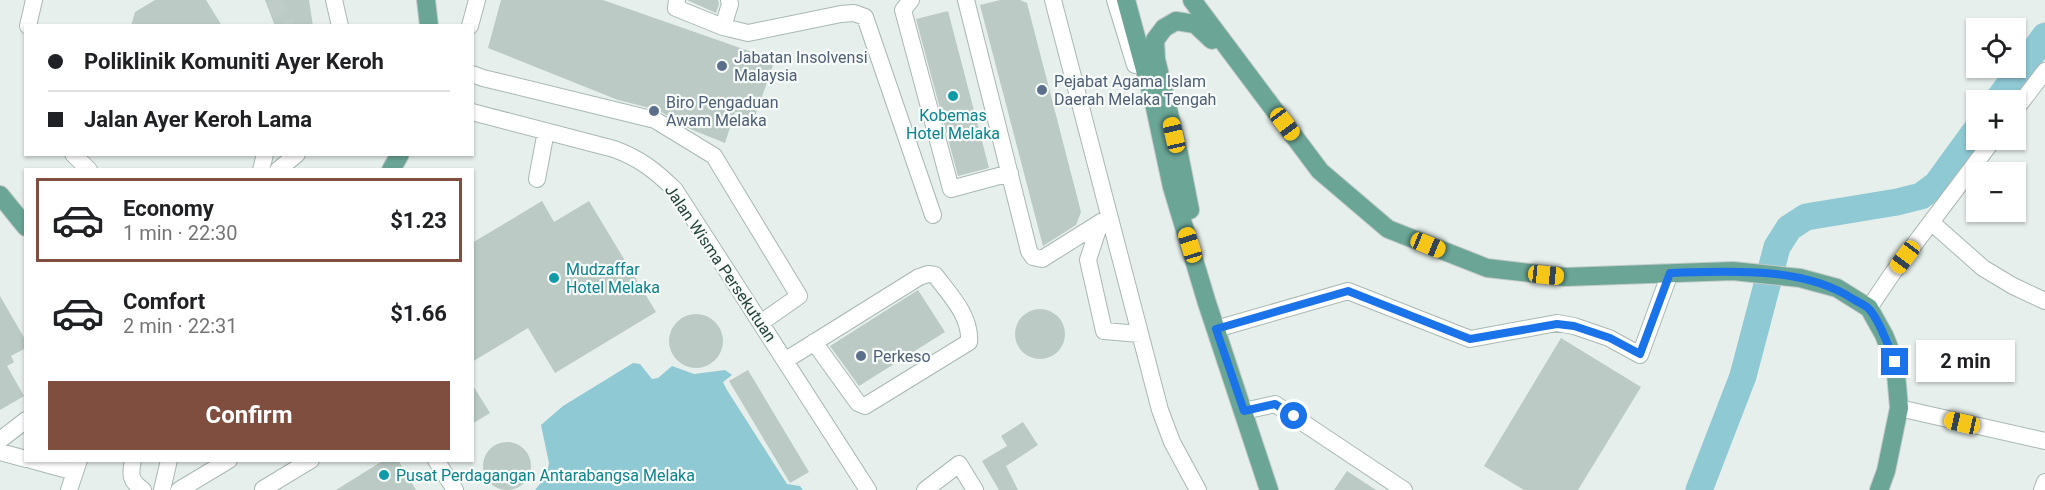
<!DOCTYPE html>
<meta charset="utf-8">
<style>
body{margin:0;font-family:Roboto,sans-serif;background:#f2f2f2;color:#202124;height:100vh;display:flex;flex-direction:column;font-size:22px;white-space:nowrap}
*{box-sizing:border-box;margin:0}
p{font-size:20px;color:#757577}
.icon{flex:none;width:33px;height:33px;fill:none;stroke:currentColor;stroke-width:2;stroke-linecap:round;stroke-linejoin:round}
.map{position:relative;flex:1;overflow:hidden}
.panel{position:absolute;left:24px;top:168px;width:450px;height:294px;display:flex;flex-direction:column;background:#fff;border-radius:0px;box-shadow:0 2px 4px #0004}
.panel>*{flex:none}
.guide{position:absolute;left:24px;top:24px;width:450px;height:132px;border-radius:0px;box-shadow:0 2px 4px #0004;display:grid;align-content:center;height:132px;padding:0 24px;background:#fff}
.fabs{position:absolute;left:1966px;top:18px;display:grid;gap:12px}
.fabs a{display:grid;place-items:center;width:60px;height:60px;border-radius:0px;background:#fff;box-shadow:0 2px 4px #0004;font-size:30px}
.end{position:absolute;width:27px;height:27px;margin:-14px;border:8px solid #1a73e8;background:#fff;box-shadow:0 0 0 3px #fff}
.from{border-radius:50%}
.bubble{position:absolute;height:42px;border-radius:0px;background:#fff;box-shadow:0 2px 4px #0004;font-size:20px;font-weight:700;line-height:42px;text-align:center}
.car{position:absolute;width:18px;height:36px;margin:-18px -9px;border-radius:8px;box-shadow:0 0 4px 2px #0007;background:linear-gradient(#f5c518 24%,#345 0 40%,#f5c518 0 76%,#345 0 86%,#f5c518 0)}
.guide b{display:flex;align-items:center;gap:21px;height:57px;font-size:22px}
.guide b+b{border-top:2px solid #e0e0e0}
.guide i{width:15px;height:15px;background:#202124}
ul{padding:10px 0 0;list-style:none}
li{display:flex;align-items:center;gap:18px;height:84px;margin:0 12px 9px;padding:0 12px;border:3px solid transparent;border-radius:0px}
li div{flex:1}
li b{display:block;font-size:22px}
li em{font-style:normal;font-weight:700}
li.selected{border-color:#7f4e3f}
li>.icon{width:54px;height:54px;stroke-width:1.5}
.action{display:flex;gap:12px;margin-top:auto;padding:12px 24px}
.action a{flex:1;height:69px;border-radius:0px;background:#7f4e3f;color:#fff;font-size:24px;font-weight:700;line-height:69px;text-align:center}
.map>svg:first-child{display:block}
</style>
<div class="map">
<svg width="2045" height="490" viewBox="0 0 2045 490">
<rect width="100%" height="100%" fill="#e6efeb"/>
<path fill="#8ec9d4" d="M633,363L640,364L652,379L658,378L672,366L694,374L725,370L732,375L723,382L727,390L787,484L800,486L803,490H535L547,475L549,463L541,425L563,406Z"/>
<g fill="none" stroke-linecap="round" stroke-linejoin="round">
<path stroke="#8ec9d4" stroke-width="27" d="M1998,100L2045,36
M1699,490L1743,376L1777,247L1789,228L1806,217L1897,202L1921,196L1937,184L1977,129"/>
</g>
<path fill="#bbcac4" d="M155,0H206L222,26H131L135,12Z
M265,0H309L313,26H275Z
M501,0H603L775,60L754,119L735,112L725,143L690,129L658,110L618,100L488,48Z
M687,0H718L719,4L716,13Z
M1000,0H1020L1027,3L1081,212L1076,225L1043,246L980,5Z
M948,11L989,168L958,176L916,19Z
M542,201L554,222L589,201L656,312L555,373L528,328L472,362V243Z
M918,290L945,332L859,386L830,346Z
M0,296L26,341V348L11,356L14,362L7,366L24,396L0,410Z
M1015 334a25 25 0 1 1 50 0a25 25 0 1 1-50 0Z
M669 341a27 27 0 1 1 54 0a27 27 0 1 1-54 0Z
M1561,338L1641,387L1578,490H1524L1484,466Z
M748,370L809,472L790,483L729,381Z
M472,384L490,413L472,424Z
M1023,422L1038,445L1006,466L1018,490H999L982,461L1007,446L1001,436Z
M483 466a24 24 0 1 1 48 0a24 24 0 1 1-48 0Z
M384,460H398L416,490H336Z
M1347,471L1376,490H1334Z"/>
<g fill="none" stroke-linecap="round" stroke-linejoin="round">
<path stroke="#bfccc8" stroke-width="16" stroke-dasharray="16 8" stroke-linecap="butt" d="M274,0L287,26"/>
<g stroke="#a8b8b2" stroke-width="18">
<path id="minor" d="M334,0L340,26
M677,0L676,8L723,27L748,33L841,14L854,13L865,17L933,215
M911,0L903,10L951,189L1010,173
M966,0L1029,251L1033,257L1042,259L1109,217
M1053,0L1160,410L1172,442L1198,490
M1115,0L1135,65
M28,26L34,0
M470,26L477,0
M723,27L730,4L729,0
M472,74L483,78L655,120L714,156L799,296L762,322
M2016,109L2045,71
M472,112L614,149C639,158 656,171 675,190L868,490
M73,154L89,170
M261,170L265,154
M278,170L297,154
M537,179L546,131
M1931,222L1983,268L2013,286L2045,301
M1100,223L1088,260L1104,331L1140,334
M1869,308L1892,274L1993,140
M1216,329L1348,291L1470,339L1557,323L1574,326L1609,338L1640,355L1670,273
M786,360L919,277L928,274L935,275C950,295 971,316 969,342L865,406L858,403L814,342
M1899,408L2045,441
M1244,411L1275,404L1404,490
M0,440L26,420
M0,452L26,459
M31,460L75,472
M133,460C130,475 130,481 143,490
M436,460L455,490
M263,489L311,460
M69,490L79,460
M162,490L169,460
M179,490L229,460
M925,490L959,464L975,490
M2042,490L2045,482"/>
</g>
<g stroke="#c2cac8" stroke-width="20">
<path id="major" d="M426,0L429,26
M1126,0L1154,103L1172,187L1207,303L1269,490
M1192,0L1320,171L1388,229L1487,268L1565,277L1733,271L1800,278L1837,288L1869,308L1884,335L1895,362L1899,408L1886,471L1879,490
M391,170L400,154
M0,195L26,227
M1190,210L1179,154L1156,59L1155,40L1164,28L1176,21L1195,24L1212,40"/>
</g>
<use href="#minor" stroke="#fff" stroke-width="16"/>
<use href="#major" stroke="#6aa596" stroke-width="18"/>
</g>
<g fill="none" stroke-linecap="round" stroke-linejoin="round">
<path stroke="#1a73e8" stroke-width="8" d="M1294,416L1275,404L1244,411L1216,329L1348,291L1470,339L1557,324L1574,326L1610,338L1640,354L1670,273C1729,271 1803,266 1853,299C1858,302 1865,305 1869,309C1880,321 1888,346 1895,362"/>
</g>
<g fill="#5c6f8a" stroke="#f7fbf9" stroke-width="2">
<circle cx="722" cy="66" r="6"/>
<circle cx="1042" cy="90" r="6"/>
<circle cx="654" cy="111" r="6"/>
<circle cx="861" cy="356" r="6"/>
</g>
<g fill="#0f9aa8" stroke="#f7fbf9" stroke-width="2">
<circle cx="953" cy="96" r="6"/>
<circle cx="554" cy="278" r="6"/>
<circle cx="384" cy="475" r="6"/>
</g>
<g text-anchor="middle" stroke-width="4.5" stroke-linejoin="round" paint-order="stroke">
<g font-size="16" fill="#4e5e75" stroke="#f7fbf9" text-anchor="start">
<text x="734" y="63">Jabatan Insolvensi<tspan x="734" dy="18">Malaysia</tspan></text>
<text x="1054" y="87">Pejabat Agama Islam<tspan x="1054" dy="18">Daerah Melaka Tengah</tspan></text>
<text x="666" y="108">Biro Pengaduan<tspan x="666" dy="18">Awam Melaka</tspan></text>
<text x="873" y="362">Perkeso</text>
</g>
<g font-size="16" fill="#0d838f" stroke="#f7fbf9" text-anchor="start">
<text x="953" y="121" text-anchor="middle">Kobemas<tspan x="953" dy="18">Hotel Melaka</tspan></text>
<text x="566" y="275">Mudzaffar<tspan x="566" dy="18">Hotel Melaka</tspan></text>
<text x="396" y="481">Pusat Perdagangan Antarabangsa Melaka</text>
</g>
<g font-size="16" fill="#24423a" stroke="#f7fbf9">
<text transform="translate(721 263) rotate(56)" y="6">Jalan Wisma Persekutuan</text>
</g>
</g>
</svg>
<div class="fabs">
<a><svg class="icon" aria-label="locate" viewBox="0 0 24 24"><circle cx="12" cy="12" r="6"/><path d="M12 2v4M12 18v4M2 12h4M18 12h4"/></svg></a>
<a>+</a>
<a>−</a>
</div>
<i class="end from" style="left:1294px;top:416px"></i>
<i class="end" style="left:1895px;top:362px"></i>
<div class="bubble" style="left:1916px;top:340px;width:99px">2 min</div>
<i class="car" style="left:1285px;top:124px;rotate:143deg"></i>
<i class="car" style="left:1174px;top:135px;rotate:347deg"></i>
<i class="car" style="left:1190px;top:245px;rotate:343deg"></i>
<i class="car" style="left:1428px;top:245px;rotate:112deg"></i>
<i class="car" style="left:1905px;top:257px;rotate:217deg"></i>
<i class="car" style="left:1546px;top:275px;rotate:96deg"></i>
<i class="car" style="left:1962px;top:423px;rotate:283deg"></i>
<div class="guide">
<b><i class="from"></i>Poliklinik Komuniti Ayer Keroh</b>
<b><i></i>Jalan Ayer Keroh Lama</b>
</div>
<section class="panel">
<ul>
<li class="selected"><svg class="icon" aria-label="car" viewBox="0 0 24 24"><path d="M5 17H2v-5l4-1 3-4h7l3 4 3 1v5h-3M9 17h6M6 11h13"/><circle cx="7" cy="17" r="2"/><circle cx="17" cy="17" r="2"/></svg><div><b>Economy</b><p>1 min · 22:30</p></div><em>$1.23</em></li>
<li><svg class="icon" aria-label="car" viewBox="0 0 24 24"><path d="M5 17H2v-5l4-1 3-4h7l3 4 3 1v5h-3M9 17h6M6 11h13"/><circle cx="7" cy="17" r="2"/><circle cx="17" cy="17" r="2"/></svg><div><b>Comfort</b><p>2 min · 22:31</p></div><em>$1.66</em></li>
</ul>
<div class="action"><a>Confirm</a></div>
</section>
</div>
